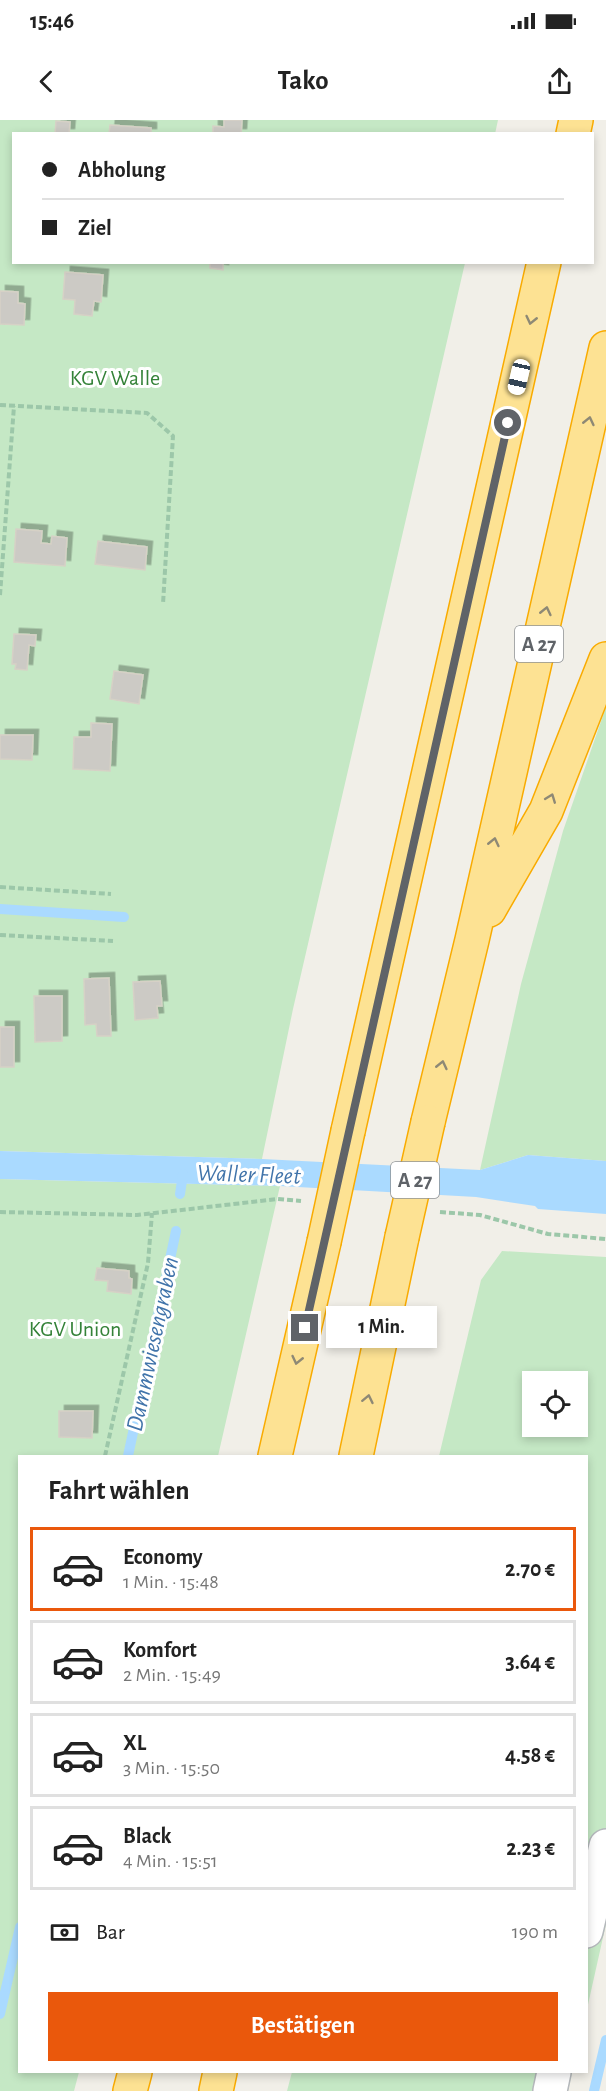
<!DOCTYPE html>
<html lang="de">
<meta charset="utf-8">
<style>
body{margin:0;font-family:"Alegreya Sans",sans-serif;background:#f2f2f2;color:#222;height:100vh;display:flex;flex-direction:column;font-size:22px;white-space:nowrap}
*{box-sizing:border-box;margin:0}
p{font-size:20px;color:#767676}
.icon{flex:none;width:33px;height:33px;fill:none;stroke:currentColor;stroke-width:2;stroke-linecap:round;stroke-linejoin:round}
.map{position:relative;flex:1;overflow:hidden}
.sheet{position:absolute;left:18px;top:1335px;width:570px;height:618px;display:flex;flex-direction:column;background:#fff;border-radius:0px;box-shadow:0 3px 9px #0003}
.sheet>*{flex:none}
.banner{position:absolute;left:12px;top:12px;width:582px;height:132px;border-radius:0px;box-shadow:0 3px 9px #0003;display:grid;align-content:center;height:132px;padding:0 30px;background:#fff}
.fabs{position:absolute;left:522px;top:1251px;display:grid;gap:12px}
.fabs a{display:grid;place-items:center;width:66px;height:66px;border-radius:0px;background:#fff;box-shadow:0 3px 9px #0003;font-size:30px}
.end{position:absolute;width:27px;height:27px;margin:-14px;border:8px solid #5f6368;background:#fff;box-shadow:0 0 0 3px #fff}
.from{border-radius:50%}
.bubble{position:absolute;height:42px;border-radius:0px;background:#fff;box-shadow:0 3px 9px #0003;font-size:20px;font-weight:700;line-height:42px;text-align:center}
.car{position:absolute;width:18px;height:36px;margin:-18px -9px;border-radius:8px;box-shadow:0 0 4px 2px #0007;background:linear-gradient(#fff 24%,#345 0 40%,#fff 0 76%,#345 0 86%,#fff 0)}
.banner b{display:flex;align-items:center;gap:21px;height:57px;font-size:22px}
.banner b+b{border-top:2px solid #e0e0e0}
.banner i{width:15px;height:15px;background:#222}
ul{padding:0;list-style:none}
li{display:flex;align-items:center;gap:18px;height:84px;margin:0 12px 9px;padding:0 18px;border:3px solid #e0e0e0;border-radius:0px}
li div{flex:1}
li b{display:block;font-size:22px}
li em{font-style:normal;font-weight:700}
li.current{border-color:#ea580c}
li>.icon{width:54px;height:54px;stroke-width:1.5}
h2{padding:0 30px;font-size:27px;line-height:72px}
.pay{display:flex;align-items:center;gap:15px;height:66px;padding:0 30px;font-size:22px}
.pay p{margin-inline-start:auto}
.cta{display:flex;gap:12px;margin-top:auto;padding:12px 30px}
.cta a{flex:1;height:69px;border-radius:0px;background:#ea580c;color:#fff;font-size:24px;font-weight:700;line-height:69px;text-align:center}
.status{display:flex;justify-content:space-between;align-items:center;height:42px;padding:0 30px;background:#fff;direction:ltr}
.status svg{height:16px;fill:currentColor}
header{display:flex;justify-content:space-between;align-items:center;height:78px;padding:0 30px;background:#fff;font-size:27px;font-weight:700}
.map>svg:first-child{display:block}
</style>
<div class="status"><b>15:46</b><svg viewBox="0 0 49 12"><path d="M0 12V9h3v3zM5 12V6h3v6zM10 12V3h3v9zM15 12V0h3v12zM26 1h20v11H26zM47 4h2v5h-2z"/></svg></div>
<header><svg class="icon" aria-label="back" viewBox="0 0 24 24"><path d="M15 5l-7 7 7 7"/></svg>Tako<svg class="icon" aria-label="share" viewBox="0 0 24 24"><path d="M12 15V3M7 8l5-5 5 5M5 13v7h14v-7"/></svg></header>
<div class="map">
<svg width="606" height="1971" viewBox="0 0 606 1971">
<defs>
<filter id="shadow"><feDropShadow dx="5.5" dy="-5.5" stdDeviation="0" flood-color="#0004"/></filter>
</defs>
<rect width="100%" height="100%" fill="#f1efe8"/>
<path fill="#c5e8c5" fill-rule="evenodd" d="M0,0H498L495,14H14V142L465,143L293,889L262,1039L0,1031Z
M606,587V1041L528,1035L480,1050L521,864L563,711Z
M0,1059L280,1066L218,1336H20V1952H79L74,1971H0Z
M502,1131L606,1137V1804L587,1889L586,1336H439L481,1160ZM532,1262H578V1306H532Z
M292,1952H572L568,1971H287Z"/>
<path fill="#aadaff" d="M0,1031L262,1039L480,1050L528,1035L606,1041V1094L538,1089L535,1086L476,1077L280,1066L0,1059Z"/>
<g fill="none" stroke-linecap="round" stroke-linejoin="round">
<path stroke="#aadaff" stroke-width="10" d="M0,789L124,797
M180,1074L183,1054
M128,1336L176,1111
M0,1894L20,1807
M594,1971L606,1920"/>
</g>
<path fill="#cccac5" stroke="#d6d1c6" stroke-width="1.5" filter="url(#shadow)" d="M224,0H242L241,14H213V6L224,7Z
M56,1L70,2L69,14H55Z
M110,5L151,8V14H109Z
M207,142H223V150L210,148V143Z
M65,152L103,155L101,182L94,181L92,196L74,194L75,180L63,179Z
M0,171L18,172V183L25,184L24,205L0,204Z
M16,409L42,411L41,423L51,424L52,416L67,418L65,446L14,442Z
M98,421L147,427L145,450L95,444Z
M14,514L36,515L35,526L29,525L27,550L15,549L16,544H12Z
M114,551L143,555L139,584L110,579Z
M91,603L112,604L110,651L73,649L74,617H91Z
M0,615H33L32,640L0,639Z
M109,858L111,916H97L96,904L85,905L84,859Z
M160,861L162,886H157L158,898L135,900L133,862Z
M34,876H62V921L35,922Z
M0,907H14V947H0Z
M97,1148L129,1151V1158L132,1159L131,1174L107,1171L108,1161L95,1160Z
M59,1291H93L92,1318L59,1317Z"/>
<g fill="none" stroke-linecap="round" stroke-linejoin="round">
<g stroke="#b5b8bc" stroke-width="36">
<path id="minor" d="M586,1811L606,1726
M550,1971L554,1952"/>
</g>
<g stroke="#f9ab00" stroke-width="36">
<path id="motorway" d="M573,14L576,0
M489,790L546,691L606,539
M428,1002L472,820L606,228
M348,1011L544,142
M275,1336L324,1122
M356,1336L402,1117
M130,1971L135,1952
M216,1971L220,1952"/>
</g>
<path stroke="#9cc7a9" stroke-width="4" stroke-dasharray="6 3" stroke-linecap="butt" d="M0,285L147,293L173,316L163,484
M0,475L14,286
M0,767L111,774
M0,815L113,821
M0,1092L137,1095L278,1079L301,1081
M440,1092L480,1095L548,1114L606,1119
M105,1336L148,1143L152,1093"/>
<use href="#minor" stroke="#fff" stroke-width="33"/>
<use href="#motorway" stroke="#fde293" stroke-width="33"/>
<g stroke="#f9ab00" stroke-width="36" stroke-linecap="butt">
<path id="motorway-bridge" d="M402,1117L428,1002
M324,1122L348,1011"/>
</g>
<use href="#motorway-bridge" stroke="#fde293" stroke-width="33"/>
</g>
<defs><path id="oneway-chevron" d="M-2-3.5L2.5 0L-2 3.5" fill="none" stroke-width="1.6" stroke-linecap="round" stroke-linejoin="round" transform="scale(1.5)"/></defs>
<g stroke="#8e8975">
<use href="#oneway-chevron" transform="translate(531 200) rotate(103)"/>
<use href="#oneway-chevron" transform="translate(589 301) rotate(-77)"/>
<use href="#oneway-chevron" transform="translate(546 491) rotate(-77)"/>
<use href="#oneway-chevron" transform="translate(551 678) rotate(-69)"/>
<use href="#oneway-chevron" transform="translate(494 722) rotate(-77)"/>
<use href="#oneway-chevron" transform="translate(442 945) rotate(-77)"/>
<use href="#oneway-chevron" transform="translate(297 1240) rotate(103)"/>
<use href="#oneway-chevron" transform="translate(368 1279) rotate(-78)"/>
</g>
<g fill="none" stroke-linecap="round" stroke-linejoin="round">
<path stroke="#5f6368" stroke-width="8" d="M305,1208L508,303"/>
</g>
<g text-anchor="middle" stroke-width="6" stroke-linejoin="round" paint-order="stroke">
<g fill="#fff" stroke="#8f9295" stroke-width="1.5">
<rect x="515" y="506" width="48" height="36" rx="4.5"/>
<rect x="391" y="1042" width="48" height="36" rx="4.5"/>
</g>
<g font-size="21" font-weight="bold" fill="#5f6368">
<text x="539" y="531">A 27</text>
<text x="415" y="1067">A 27</text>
</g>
<g font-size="22" fill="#348238" stroke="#fff">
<text x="115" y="265">KGV Walle</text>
<text x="75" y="1216">KGV Union</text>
</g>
<g font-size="24" font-style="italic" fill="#4174aa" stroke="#fff">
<text transform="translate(249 1054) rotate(2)" y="8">Waller Fleet</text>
<text transform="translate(152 1224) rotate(-78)" y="8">Dammwiesengraben</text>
</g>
</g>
</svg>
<div class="fabs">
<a><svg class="icon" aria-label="locate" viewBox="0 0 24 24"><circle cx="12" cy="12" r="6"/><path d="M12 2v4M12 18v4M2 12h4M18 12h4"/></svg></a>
</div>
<i class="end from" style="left:508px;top:303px"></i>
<i class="end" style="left:305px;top:1208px"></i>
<div class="bubble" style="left:326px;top:1186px;width:111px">1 Min.</div>
<i class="car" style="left:519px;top:257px;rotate:193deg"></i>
<div class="banner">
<b><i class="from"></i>Abholung</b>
<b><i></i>Ziel</b>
</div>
<section class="sheet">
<h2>Fahrt wählen</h2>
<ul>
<li class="current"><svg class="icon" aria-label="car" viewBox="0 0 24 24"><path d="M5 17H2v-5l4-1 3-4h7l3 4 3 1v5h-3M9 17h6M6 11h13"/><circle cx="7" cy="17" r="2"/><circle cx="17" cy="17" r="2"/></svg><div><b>Economy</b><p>1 Min. · 15:48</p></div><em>2.70 €</em></li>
<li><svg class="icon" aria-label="car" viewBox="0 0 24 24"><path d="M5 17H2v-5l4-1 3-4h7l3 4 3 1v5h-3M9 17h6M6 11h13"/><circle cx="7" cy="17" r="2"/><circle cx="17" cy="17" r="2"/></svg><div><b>Komfort</b><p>2 Min. · 15:49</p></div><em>3.64 €</em></li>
<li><svg class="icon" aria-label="car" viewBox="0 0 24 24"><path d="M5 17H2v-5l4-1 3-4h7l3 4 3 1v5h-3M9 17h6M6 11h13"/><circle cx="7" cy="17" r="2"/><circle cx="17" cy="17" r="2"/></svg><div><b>XL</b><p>3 Min. · 15:50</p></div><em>4.58 €</em></li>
<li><svg class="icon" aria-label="car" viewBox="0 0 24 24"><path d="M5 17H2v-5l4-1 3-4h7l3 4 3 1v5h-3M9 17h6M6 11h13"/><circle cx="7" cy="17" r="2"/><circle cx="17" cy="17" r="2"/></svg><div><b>Black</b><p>4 Min. · 15:51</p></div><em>2.23 €</em></li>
</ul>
<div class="pay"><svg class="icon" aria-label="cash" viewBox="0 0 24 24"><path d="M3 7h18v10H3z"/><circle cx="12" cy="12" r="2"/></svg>Bar<p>190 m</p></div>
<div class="cta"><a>Bestätigen</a></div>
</section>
</div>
